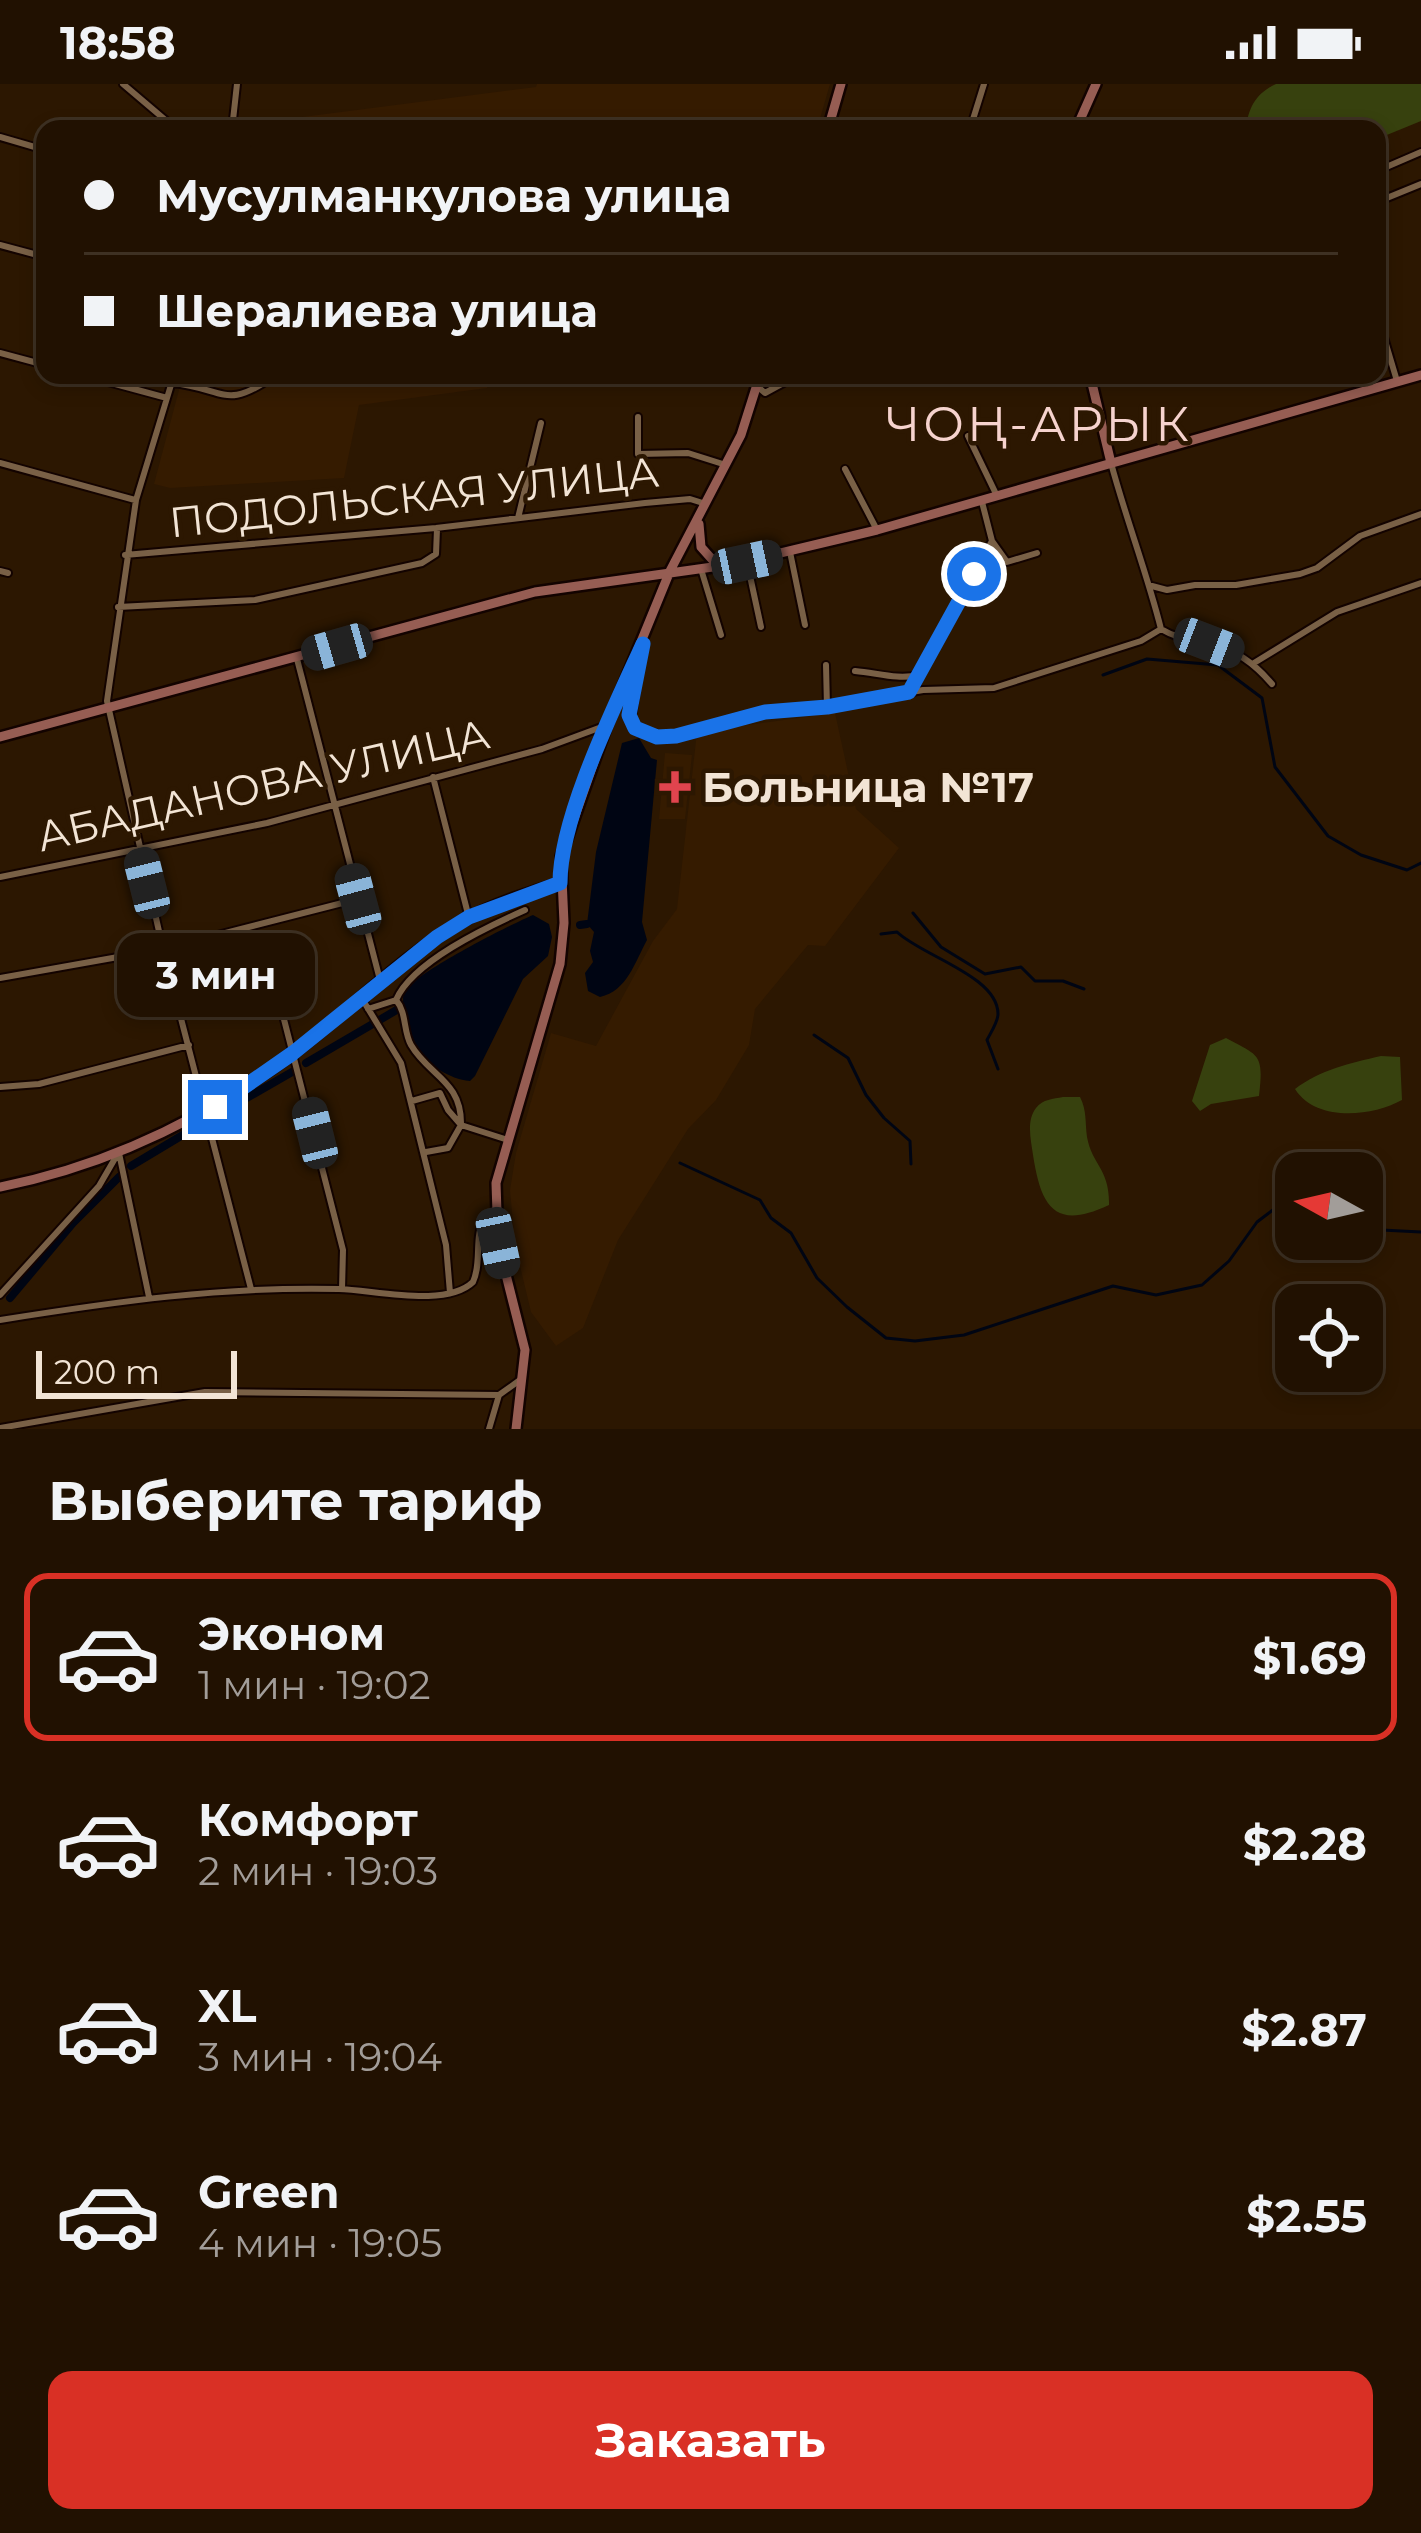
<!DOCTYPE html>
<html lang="ru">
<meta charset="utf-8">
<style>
body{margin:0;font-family:Montserrat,sans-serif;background:#291a0b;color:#f1f3f6;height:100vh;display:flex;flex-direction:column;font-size:45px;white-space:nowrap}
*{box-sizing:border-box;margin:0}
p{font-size:39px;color:#a29d99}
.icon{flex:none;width:66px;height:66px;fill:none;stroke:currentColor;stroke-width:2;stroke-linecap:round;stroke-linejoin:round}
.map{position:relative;height:1345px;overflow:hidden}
.drawer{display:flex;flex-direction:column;background:#211101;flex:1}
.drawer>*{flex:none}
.hud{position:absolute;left:36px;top:36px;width:1350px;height:264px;border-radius:24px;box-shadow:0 6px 18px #0003,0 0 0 3px #3e3123;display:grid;align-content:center;height:264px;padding:0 48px;background:#211101}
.needle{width:78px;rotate:278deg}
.controls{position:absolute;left:1275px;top:1068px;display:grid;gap:24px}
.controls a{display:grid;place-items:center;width:108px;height:108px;border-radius:24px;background:#211101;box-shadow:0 6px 18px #0003,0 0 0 3px #3e3123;font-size:60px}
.scale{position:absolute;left:36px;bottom:30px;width:201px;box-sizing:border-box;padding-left:12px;border:6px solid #f2e4d5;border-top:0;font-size:33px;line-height:42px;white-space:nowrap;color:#f2e4d5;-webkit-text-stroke:9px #2c1701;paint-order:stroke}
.end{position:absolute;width:54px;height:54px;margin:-27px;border:15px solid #1a73e8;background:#fff;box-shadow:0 0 0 6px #fff}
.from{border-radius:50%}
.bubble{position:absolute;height:84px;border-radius:24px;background:#211101;box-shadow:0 6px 18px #0003,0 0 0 3px #3e3123;font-size:39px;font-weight:700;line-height:84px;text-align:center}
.car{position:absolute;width:36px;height:72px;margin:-36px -18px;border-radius:15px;box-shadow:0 0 9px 3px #0007;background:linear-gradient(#222 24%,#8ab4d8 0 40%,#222 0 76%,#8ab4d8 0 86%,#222 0)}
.hud b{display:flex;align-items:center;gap:42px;height:114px;font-size:45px}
.hud b+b{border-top:3px solid #3e3123}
.hud i{width:30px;height:30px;background:#f1f3f6}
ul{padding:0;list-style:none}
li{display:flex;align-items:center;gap:36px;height:168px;margin:0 24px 18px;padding:0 24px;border:6px solid transparent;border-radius:24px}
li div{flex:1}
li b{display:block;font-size:45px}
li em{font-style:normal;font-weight:700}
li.current{border-color:#d93025}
li>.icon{width:108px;height:108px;stroke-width:1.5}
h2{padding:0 48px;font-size:54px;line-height:144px}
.button{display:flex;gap:24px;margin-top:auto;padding:24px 48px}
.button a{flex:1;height:138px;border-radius:24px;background:#d93025;color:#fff;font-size:48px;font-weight:700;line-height:138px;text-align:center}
.status{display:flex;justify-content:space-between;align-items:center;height:84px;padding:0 60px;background:#211101;direction:ltr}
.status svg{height:33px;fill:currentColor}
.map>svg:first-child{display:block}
</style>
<div class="status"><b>18:58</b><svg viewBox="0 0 49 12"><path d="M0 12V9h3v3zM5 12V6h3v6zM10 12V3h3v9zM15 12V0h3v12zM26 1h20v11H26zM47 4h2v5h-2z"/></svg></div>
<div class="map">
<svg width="1421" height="1345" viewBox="0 0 1421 1345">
<rect width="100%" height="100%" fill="#2c1701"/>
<path fill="#351b00" d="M537,0H830L817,45H247L249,40L536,3Z
M183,291H489L487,304L359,321L344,394L170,404L154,400Z
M835,629L856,725L899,764L825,862L808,861L755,925L749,961L716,1016L688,1045L618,1156L583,1244L556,1262L531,1228L515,1161L510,1106L516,1069L551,949L596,962L653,857L677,825L697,648Z
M665,669L692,671L685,735H659Z"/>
<path fill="#37410e" d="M1276,0H1421V37L1377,55V45H1246C1248,24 1256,9 1276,0Z
M1226,954C1259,972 1264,969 1259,1012L1211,1020L1200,1027L1192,1017L1210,961Z
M1381,972L1400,973L1402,1016C1371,1033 1316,1038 1295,1005C1320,986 1350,979 1381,972Z
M1063,1013H1080C1087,1027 1085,1038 1087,1053C1092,1081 1110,1085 1109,1121C1054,1147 1041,1122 1033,1071C1031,1056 1026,1037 1036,1024C1043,1015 1053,1015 1063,1013Z"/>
<path fill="#000513" d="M639,654L651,674L657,676L642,838L647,856C635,878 627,907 600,913L588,907L585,889L593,878L590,867L594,848L587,840L596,768L622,659Z
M533,831L549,840L552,853L548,872L523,895L475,992L470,997C449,995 428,981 415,963C408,953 400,920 404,909C410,891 512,840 533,831Z"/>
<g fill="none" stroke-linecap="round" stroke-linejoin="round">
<path stroke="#000513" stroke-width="3" d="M1103,591L1147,575L1218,581L1262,614L1275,683L1328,752L1361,771L1407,786L1421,779
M913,829L941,863L985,890L1021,883L1035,897H1063L1084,905
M881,850L897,848C922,872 998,892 998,930C998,938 991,948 987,956L998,985
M814,951L848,974L866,1011L884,1034L910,1057L911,1080
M680,1079L760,1116L771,1134L791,1149L817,1194L847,1223L886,1254L915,1257L964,1251L1113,1202L1156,1211L1202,1201L1229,1177L1257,1138L1278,1122L1291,1086L1309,1089
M1362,1145L1421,1148"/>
<path stroke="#000513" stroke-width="8" d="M580,841L587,840
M306,979L400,924
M217,1031L292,988
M131,1082L206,1037
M10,1214L73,1139L119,1093"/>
<g stroke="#130300" stroke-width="10">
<path id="street" d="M123,0L176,45
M971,43L983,45
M232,45L237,0
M970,45L984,0
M0,53L45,66
M1377,87L1421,68
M1377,118L1421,100
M0,161L45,173
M1377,230L1397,297
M0,269L45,281
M82,291L167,314
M174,291L136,416L107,617L163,865L251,1205
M172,299C225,304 225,328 275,291
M757,302L765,309L798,291
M638,333V370L688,369L726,381
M968,352L997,412
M0,379L135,416
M1111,379C1126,435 1147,489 1161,545C1178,555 1189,555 1207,559C1235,565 1254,579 1272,600
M845,385L877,446
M518,434L541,339
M992,457L1007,478L1037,469
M790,468L805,541
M125,471L436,444L645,419L690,415L706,420
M747,478L761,543
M701,485L721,551
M0,487L8,489
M1152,502L1167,506L1195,501H1236L1300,490L1317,484L1360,452L1421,430
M118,523L255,516L422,479L436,470L437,445
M643,560L631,639L641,648L664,654L765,628L827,623L923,606L994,604L1141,557L1161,545
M297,575L380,896
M1254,579L1337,528L1421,499
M826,581L827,623
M855,587C878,589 897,596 919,591
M909,608L992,457L982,418
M433,693L469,834
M0,793L267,739L542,665L607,641
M0,894L163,865L358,815
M277,908L343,1166L342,1205
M361,913L401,979L446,1161L450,1209
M396,916C407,929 403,947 411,961C429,992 462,997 461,1041L508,1056
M368,925L396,916C412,878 487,843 525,826
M0,1003L39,1000L189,961
M412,1017L440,1009L448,1026L461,1041L448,1064L426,1068
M119,1069L149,1213
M0,1211L99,1102L117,1071
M0,1236C113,1218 224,1202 339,1205C375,1206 446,1224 473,1198C483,1176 472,1150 487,1132L495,1130
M0,1344L205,1308L499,1311L520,1296
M489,1345L499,1311"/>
</g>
<g stroke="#130300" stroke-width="14">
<path id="secondary" d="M828,45L841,0
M1076,45L1096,0
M1090,291L1111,379
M699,440L701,463L718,482
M0,653L535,508L734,480L877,446L1421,291
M0,1103C107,1082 204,1035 291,971C350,927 401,872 465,836C495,819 528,809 560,799
M516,1345L525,1266L498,1159L496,1099L560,880L564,839L561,772L607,641L670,487L741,351L760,291"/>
</g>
<use href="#street" stroke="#796046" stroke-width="6"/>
<use href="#secondary" stroke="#965d53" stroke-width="9"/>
</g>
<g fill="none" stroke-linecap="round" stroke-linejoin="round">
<path stroke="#1a73e8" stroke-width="15" d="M215,1023L293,969L437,853L469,833L560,799C560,733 615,622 643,560L629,631L635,644L657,653L676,652L765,628L827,623L909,608L974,490"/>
</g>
<path fill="#e0444e" stroke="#2c1701" stroke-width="4.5" d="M669 685h12v12h12v12h-12v12h-12v-12h-12v-12h12z"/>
<g text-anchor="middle" stroke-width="9" stroke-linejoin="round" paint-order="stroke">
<g font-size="42" fill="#f2e4d5" stroke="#2c1701">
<text transform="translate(414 413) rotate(-6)" y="15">ПОДОЛЬСКАЯ УЛИЦА</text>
<text transform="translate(263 701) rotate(-13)" y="15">АБАДАНОВА УЛИЦА</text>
</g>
<g font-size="42" font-weight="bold" fill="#f2e4d5" stroke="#2c1701" text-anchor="start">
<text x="702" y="718">Больница №17</text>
</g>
<g font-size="48" letter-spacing="3" fill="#f6d3ce" stroke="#2c1701">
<text x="1039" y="357">ЧОҢ-АРЫК</text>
</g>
</g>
</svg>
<div class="controls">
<a><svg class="needle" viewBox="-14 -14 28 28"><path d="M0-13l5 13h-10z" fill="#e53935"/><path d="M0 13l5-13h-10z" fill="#a29d99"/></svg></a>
<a><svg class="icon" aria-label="locate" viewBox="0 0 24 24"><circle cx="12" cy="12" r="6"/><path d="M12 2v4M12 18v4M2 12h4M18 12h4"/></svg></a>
</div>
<div class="scale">200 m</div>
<i class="end from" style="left:974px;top:490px"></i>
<i class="end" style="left:215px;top:1023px"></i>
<div class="bubble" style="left:117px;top:849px;width:198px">3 мин</div>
<i class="car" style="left:747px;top:478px;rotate:78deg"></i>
<i class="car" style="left:1209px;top:559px;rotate:111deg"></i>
<i class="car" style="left:337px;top:563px;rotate:254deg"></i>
<i class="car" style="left:147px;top:799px;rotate:346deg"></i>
<i class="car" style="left:358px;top:815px;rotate:345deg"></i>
<i class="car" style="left:315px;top:1049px;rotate:346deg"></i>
<i class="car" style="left:498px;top:1159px;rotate:168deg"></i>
<div class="hud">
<b><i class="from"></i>Мусулманкулова улица</b>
<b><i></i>Шералиева улица</b>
</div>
</div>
<section class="drawer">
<h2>Выберите тариф</h2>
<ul>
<li class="current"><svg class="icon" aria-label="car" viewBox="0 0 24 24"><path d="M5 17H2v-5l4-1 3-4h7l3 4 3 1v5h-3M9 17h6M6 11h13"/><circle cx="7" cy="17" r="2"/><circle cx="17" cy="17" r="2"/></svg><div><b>Эконом</b><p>1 мин · 19:02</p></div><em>$1.69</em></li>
<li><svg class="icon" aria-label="car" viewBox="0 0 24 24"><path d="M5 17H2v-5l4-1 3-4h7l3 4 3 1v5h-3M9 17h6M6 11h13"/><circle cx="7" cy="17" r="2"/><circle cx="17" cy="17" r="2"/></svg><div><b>Комфорт</b><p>2 мин · 19:03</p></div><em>$2.28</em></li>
<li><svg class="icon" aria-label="car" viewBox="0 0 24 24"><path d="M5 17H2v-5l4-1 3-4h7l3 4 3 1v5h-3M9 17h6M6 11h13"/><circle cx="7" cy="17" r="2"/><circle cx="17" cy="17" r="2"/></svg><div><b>XL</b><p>3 мин · 19:04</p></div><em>$2.87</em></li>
<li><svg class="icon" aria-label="car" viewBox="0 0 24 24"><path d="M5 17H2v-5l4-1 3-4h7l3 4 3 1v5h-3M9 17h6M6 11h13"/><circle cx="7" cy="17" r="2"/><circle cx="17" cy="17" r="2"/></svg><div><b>Green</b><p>4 мин · 19:05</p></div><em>$2.55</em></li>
</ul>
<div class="button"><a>Заказать</a></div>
</section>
